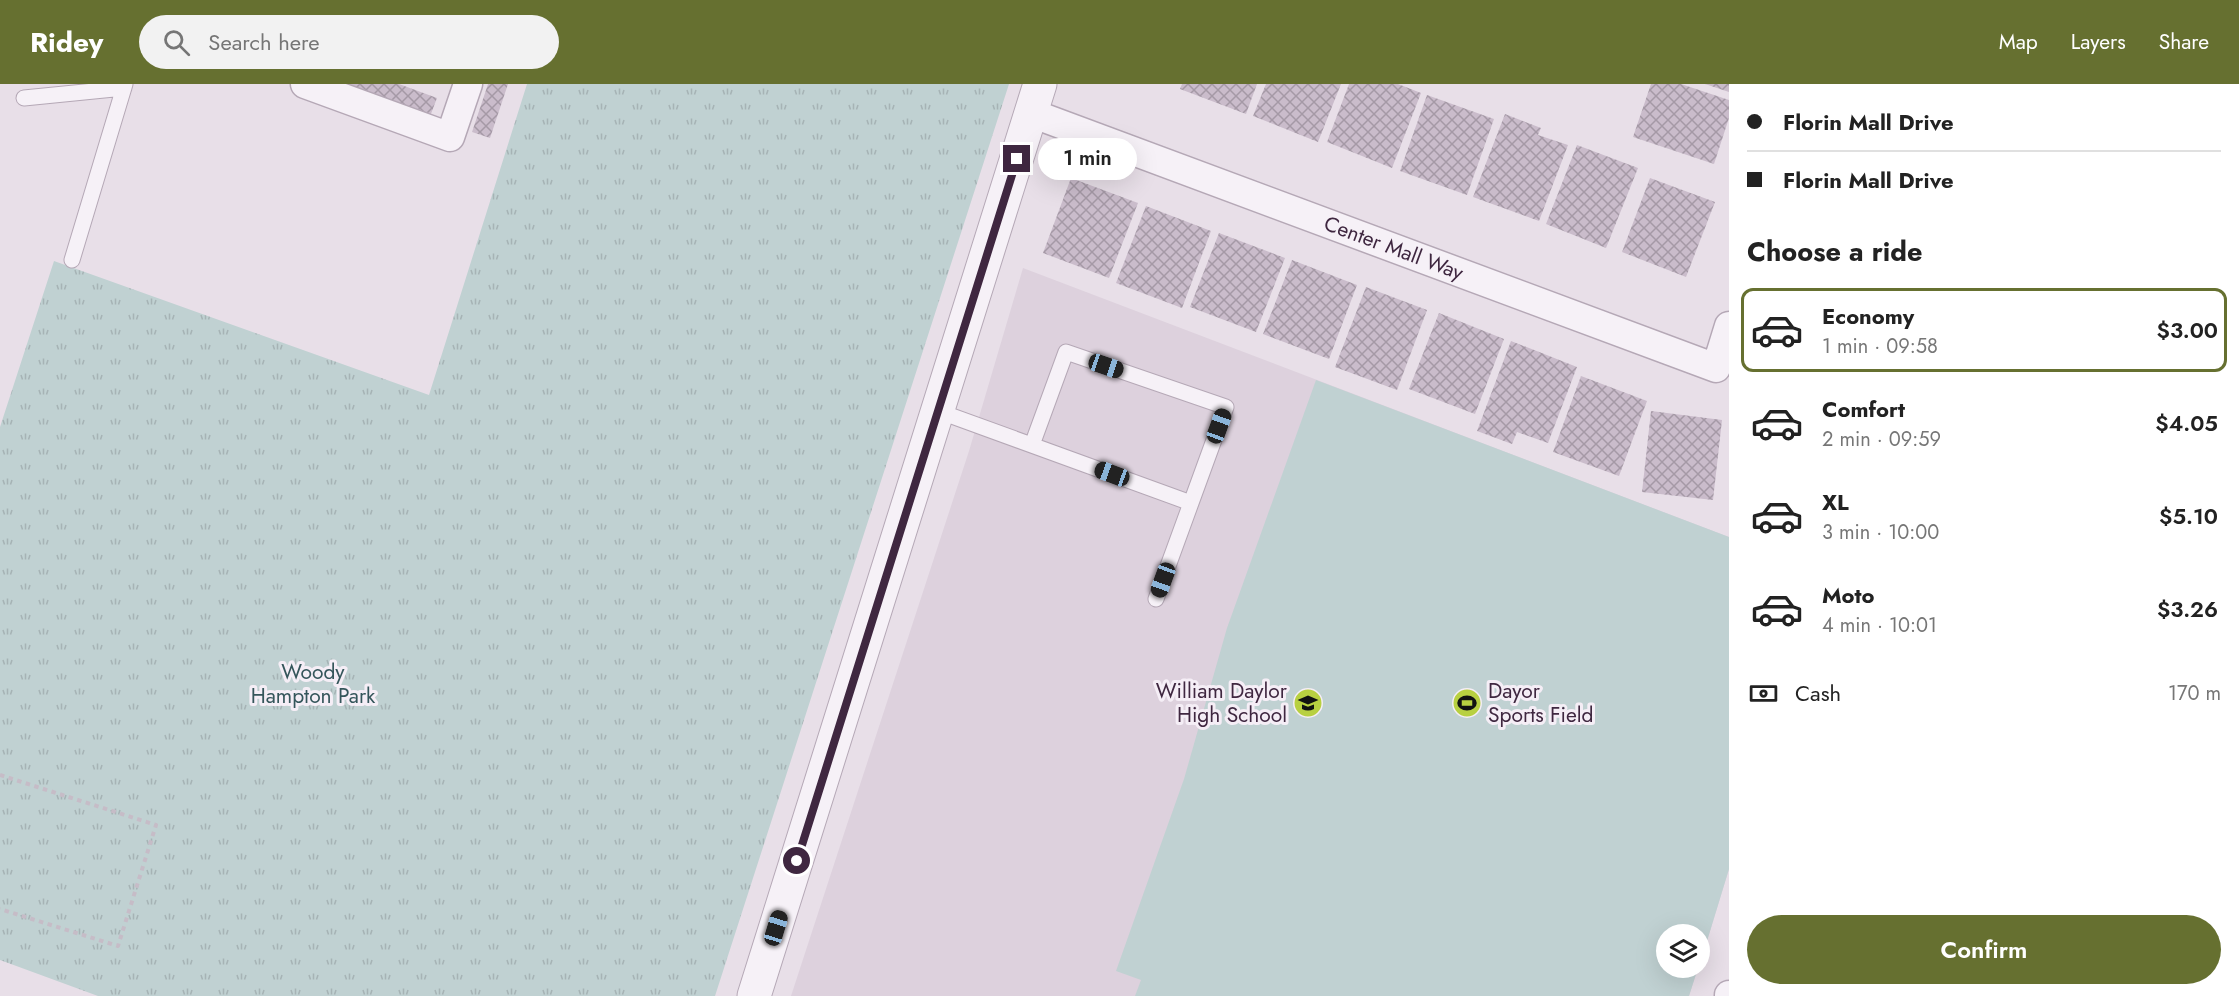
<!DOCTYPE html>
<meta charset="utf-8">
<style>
body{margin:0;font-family:Jost,sans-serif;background:#f2f2f2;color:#222;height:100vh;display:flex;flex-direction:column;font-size:22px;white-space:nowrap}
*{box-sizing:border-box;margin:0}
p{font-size:20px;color:#767676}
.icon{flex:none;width:33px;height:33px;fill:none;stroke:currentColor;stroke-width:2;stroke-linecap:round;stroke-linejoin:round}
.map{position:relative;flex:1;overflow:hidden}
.details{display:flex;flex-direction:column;background:#fff;width:510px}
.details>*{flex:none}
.banner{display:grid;align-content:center;height:132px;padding:0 18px;background:#fff}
.buttons{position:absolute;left:1656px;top:840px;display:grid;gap:12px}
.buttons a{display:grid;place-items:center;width:54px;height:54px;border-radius:50%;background:#fff;box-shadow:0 6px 24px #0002;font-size:30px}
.end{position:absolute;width:27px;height:27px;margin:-14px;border:8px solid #3f2740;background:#fff;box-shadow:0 0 0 3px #fff}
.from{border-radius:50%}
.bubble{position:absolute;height:42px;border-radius:21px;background:#fff;box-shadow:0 6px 24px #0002;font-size:20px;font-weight:600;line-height:42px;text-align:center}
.car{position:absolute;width:18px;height:36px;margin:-18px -9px;border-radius:8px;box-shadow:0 0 4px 2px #0007;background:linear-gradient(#222 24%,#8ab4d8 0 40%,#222 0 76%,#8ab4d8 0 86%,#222 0)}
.banner b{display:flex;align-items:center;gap:21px;height:57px;font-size:22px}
.banner b+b{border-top:2px solid #e0e0e0}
.banner i{width:15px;height:15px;background:#222}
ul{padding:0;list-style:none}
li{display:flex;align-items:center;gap:18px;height:84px;margin:0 12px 9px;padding:0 6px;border:3px solid transparent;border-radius:12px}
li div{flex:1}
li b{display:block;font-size:22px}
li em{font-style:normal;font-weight:600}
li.active{border-color:#667030}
li>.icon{width:54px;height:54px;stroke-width:1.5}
h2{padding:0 18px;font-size:27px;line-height:72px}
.pay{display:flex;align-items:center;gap:15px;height:66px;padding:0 18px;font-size:22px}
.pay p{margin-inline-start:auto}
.primary-button{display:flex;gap:12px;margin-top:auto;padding:12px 18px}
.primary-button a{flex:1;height:69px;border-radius:36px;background:#667030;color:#fff;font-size:24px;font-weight:600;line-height:69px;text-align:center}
header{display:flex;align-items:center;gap:36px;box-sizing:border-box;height:84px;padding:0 30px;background:#667030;color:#fff}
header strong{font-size:28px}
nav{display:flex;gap:33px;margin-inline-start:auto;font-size:21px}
.search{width:420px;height:54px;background:#f2f2f2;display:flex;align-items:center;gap:15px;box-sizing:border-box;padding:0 21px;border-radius:33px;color:#767676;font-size:22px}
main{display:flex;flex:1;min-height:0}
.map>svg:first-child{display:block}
</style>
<header>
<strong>Ridey</strong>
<div class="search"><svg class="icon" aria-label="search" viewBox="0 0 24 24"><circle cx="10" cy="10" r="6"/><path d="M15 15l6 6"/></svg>Search here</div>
<nav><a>Map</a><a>Layers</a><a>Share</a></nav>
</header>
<main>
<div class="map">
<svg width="1729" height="912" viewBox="0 0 1729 912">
<defs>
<pattern id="park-tufts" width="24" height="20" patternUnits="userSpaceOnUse" patternTransform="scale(1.5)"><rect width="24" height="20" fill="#c0d1d2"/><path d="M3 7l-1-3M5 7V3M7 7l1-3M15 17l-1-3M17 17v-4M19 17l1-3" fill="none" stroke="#a6b3b5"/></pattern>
<pattern id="building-cross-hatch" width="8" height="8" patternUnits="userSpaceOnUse" patternTransform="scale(1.5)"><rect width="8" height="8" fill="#cabccb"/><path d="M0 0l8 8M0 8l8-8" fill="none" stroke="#a599a6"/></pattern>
</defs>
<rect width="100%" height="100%" fill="#e8dfe8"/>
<path fill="#ddd1dd" d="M1023,184L1729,453V785L1700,880V850H1666V884H1698L1689,912H791L969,367Z"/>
<path fill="#c0d1d2" d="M1316,296L1729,453V785L1700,880V850H1666V884H1698L1689,912H1135L1141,896L1116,887L1184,695L1227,544Z"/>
<path fill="url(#park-tufts)" d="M527,0H1009L715,912H98L0,876V343L54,177L429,311Z"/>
<path fill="url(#building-cross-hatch)" d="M339,0H399L437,14L429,35Z
M488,0H508L490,54L472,48Z
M1182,0H1257L1246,30L1180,5Z
M1266,0H1341L1318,58L1253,32Z
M1349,0H1398L1421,9L1392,84L1327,58Z
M1651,0H1681L1729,16V34L1714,80L1633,53Z
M1705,0H1729V8Z
M1427,11L1494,35L1467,111L1400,87Z
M1505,30L1541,44L1538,51L1568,61L1539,137L1473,113Z
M1577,61L1638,84L1606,164L1546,140Z
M1071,94L1138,119L1109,194L1043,169Z
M1650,94L1715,118L1686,193L1622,168Z
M1146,122L1211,147L1182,224L1116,199Z
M1219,149L1285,174L1256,248L1190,223Z
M1292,176L1357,201L1329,275L1263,250Z
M1366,203L1427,226L1397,306L1335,283Z
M1439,229L1504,255L1475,330L1409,305Z
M1511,257L1577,283L1548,359L1517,348L1512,360L1477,347Z
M1581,292L1647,317L1619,392L1553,368Z
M1651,327L1722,336L1713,416L1642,408Z"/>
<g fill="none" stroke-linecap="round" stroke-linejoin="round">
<g stroke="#b5a8b6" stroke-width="17">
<path id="service" d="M24,14L124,4
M72,176L125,0
M938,327L1191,419L1156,515
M1032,361L1066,268L1226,323L1191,419"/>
</g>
<g stroke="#b5a8b6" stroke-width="31">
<g id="minor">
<path d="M305,0L450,53L468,0"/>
<path id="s1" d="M1031,29L1716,284L1729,242"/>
<path d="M1729,912V911"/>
</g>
</g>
<g stroke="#b5a8b6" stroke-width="35">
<path id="tertiary" d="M754,912L1040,0"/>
</g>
<path stroke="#c6bcc7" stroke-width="4" stroke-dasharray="4.5 4.5" stroke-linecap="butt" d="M0,691L156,741L118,862L0,825"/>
<use href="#service" stroke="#f6f1f7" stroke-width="15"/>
<use href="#minor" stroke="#f6f1f7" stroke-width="28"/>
<use href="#tertiary" stroke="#f6f1f7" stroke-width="33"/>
</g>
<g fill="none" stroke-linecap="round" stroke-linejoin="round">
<path stroke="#3f2740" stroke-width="8" d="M797,777L1017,75"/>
</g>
<defs>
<g id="school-disc" transform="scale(1.5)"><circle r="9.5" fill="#b8d041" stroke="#f5eef6"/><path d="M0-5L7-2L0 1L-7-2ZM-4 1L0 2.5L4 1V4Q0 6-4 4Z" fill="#111"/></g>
<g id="stadium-disc" transform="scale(1.5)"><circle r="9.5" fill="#b8d041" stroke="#f5eef6"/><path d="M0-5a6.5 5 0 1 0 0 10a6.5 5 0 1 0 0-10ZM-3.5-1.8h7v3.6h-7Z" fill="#111"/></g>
</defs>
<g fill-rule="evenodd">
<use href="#school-disc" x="1308" y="619"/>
<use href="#stadium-disc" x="1467" y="619"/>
</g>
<g text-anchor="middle" stroke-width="6" stroke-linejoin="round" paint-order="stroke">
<g font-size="21" fill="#3f2740" stroke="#f5eef6">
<text dy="7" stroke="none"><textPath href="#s1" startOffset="387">Center Mall Way</textPath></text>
</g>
<g font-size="21" fill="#35565b" stroke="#f5eef6">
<text x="313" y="595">Woody<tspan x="313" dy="24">Hampton Park</tspan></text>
</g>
<g font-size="21" fill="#3f2740" stroke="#f5eef6" text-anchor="end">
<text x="1287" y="614">William Daylor<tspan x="1287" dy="24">High School</tspan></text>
<text x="1488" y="614" text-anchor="start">Dayor<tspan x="1488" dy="24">Sports Field</tspan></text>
</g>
</g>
</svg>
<div class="buttons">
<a><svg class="icon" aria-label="layers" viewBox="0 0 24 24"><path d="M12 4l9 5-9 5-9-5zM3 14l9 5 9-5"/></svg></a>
</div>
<i class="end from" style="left:797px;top:777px"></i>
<i class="end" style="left:1017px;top:75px"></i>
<div class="bubble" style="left:1038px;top:54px;width:99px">1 min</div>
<i class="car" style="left:1106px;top:282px;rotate:109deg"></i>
<i class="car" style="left:1219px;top:342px;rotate:20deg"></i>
<i class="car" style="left:1112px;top:390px;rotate:290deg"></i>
<i class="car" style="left:1163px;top:496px;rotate:200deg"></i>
<i class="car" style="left:776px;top:844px;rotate:17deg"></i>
</div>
<section class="details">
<div class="banner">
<b><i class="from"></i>Florin Mall Drive</b>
<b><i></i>Florin Mall Drive</b>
</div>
<h2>Choose a ride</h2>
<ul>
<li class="active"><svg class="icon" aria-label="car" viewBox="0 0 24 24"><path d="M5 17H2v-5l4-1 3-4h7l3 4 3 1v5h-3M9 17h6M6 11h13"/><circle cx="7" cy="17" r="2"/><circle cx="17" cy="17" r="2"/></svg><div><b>Economy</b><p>1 min · 09:58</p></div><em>$3.00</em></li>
<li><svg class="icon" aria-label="car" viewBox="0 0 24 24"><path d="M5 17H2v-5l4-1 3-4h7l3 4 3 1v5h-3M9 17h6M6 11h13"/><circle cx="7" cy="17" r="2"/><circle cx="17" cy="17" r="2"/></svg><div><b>Comfort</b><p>2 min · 09:59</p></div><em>$4.05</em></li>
<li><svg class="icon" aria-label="car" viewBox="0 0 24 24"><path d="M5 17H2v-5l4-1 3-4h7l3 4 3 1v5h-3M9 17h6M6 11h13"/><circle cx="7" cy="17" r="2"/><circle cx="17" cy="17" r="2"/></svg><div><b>XL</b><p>3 min · 10:00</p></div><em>$5.10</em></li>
<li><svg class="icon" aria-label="car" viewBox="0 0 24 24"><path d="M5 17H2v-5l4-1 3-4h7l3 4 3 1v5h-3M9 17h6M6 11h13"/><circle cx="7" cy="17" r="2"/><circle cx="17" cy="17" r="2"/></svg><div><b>Moto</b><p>4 min · 10:01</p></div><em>$3.26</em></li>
</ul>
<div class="pay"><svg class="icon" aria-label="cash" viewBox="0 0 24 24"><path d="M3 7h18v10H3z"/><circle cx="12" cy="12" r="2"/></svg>Cash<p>170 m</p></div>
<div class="primary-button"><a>Confirm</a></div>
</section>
</main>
